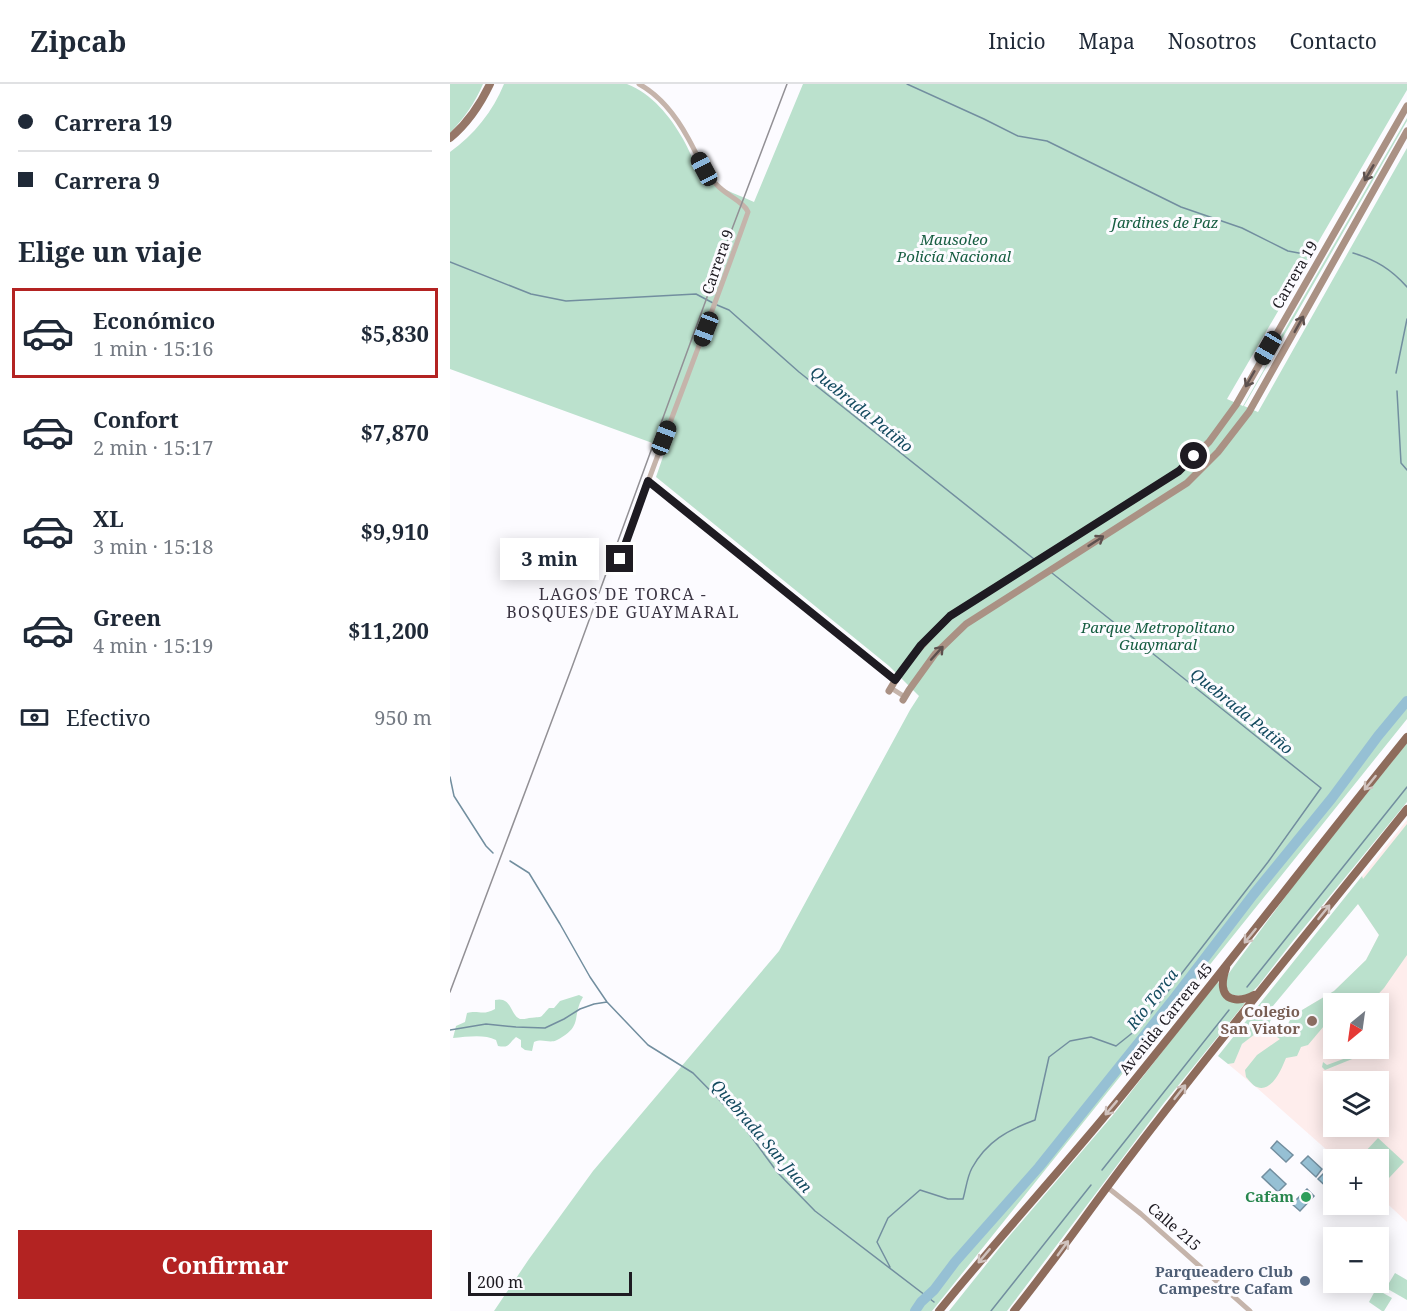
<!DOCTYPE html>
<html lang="es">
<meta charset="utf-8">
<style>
body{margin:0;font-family:"Noto Serif",serif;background:#f2f2f3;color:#1f2937;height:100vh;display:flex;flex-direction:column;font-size:22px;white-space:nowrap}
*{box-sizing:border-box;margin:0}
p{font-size:20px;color:#747a83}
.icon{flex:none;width:33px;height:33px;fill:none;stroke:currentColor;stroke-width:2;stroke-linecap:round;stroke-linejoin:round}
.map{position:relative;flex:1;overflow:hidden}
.details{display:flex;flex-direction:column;background:#fff;width:450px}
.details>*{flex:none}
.top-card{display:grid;align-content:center;height:132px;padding:0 18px;background:#fff}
.needle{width:39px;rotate:209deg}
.buttons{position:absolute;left:873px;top:909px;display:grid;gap:12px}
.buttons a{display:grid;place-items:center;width:66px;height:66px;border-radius:0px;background:#fff;box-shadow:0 3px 15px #0003;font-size:30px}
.scale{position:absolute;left:18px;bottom:15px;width:164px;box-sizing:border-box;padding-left:6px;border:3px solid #1e1b22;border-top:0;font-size:16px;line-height:21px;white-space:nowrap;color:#1e1b22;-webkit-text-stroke:4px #fcfbff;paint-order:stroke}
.end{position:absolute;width:27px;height:27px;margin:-14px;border:8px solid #1e1b22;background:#fff;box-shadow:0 0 0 3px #fff}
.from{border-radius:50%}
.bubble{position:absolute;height:42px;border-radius:0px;background:#fff;box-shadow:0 3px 15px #0003;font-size:20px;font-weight:700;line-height:42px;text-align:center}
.car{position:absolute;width:18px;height:36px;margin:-18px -9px;border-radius:8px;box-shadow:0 0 4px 2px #0007;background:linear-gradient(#222 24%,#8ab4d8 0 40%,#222 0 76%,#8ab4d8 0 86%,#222 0)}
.top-card b{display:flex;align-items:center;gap:21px;height:57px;font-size:22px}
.top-card b+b{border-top:2px solid #e0e1e3}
.top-card i{width:15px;height:15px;background:#1f2937}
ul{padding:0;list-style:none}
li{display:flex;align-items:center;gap:18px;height:90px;margin:0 12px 9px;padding:0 6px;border:3px solid transparent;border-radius:0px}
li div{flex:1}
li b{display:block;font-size:22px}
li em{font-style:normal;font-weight:700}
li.current{border-color:#b32322}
li>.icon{width:54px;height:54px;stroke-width:1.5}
h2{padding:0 18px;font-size:27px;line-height:72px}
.pay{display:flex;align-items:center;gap:15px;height:66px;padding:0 18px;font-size:22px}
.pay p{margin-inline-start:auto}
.action{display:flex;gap:12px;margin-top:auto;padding:12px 18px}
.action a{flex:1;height:69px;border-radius:0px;background:#b32322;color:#fff;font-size:24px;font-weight:700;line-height:69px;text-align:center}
header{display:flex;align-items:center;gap:36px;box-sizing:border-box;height:84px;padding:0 30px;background:#fff;border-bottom:2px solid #e0e1e3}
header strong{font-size:28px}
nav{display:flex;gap:33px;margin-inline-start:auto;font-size:21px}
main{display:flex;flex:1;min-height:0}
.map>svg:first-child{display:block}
</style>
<header>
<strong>Zipcab</strong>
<nav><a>Inicio</a><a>Mapa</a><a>Nosotros</a><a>Contacto</a></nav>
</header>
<main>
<section class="details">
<div class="top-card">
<b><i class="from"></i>Carrera 19</b>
<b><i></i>Carrera 9</b>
</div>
<h2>Elige un viaje</h2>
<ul>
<li class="current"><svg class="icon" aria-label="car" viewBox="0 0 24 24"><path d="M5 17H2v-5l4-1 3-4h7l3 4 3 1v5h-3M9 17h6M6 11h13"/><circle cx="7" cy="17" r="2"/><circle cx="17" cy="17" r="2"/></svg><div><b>Económico</b><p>1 min · 15:16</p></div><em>$5,830</em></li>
<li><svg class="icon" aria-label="car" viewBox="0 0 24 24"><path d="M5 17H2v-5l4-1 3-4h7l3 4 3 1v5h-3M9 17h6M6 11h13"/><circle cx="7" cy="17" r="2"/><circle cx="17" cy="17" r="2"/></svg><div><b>Confort</b><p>2 min · 15:17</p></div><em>$7,870</em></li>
<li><svg class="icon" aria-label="car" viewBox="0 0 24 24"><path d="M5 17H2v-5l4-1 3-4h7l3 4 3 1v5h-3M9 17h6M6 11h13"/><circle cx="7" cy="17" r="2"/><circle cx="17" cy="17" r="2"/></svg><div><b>XL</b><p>3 min · 15:18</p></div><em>$9,910</em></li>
<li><svg class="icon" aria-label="car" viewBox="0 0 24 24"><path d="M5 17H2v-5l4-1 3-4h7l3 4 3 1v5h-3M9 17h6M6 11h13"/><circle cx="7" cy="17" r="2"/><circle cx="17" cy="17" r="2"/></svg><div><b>Green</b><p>4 min · 15:19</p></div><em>$11,200</em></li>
</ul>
<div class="pay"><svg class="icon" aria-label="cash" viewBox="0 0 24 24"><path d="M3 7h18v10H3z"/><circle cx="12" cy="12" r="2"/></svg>Efectivo<p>950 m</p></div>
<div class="action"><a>Confirmar</a></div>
</section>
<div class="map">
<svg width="957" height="1227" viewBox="0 0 957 1227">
<rect width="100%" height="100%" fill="#fcfbff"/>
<path fill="#feedec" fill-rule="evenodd" d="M957,736V1138L929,1112L928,1076L887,1075L807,1004L778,980L784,978L792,960L813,943L830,955L842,932L884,907L916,876L929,851L906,817L912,808V792ZM884,920H928V964H884ZM884,998H928V1042H884Z"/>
<path fill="#bbe1cd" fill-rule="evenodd" d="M0,0H33C25,19 14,34 0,49Z
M54,0H177C202,10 220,32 233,55C239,65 243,78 251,88C263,103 287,110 304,118L353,0H957V6L941,33L777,315L793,322L824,268H825L794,322L808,328L957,64V635L482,1227H44L79,1175L143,1087L329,867L460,626L469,612L439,582L206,393L216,364L0,285V68C24,51 43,27 54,0Z
M957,34V37L832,255L830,254Z
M957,659V718L843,857L808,902L798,912L781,911L774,900L777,892L784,882L847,797Z
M957,740V871L934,904L920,919L884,920L883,937L879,936L858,961L851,963L847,972L836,974C832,984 822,1009 807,1003C803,1002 799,996 796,993L795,986L807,971L830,955L813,944L792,960L784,979L778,980L768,972L912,792L913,795ZM908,820L929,851L916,876L884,907L842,932L837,942L830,938L823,942L819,940L822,933L818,928Z
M768,896C771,912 778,920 795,919L714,1019L557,1227H499L555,1157L663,1031Z
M129,911L133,913C121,933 134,942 107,956C99,960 93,954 84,958L82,967L75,966L71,963V956L66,953C58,960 60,964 48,962L46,956C34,950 17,953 3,954L6,942L15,938L17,929C29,926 33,932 45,925V916C62,912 60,931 70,935C72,935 77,935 79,934C94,932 88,936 99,924H104L110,917Z
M905,966L911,967L913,969L912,971L875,986L872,983L873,978L877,981L907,970L904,967Z
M928,1054L954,1078L939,1094L929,1084L928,1076L919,1075L913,1070Z
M945,1189L957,1196V1216L936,1204Z
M926,1205L942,1214L934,1227H932L919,1218Z"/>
<path fill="#96c0d4" stroke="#728e9f" stroke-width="1.5" d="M827,1057L843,1071L836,1078L821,1064Z
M858,1072L872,1085L866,1093L851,1079Z
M820,1085L836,1100L828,1108L812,1093Z
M876,1087L883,1095V1109L868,1095Z
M857,1105L864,1112L850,1127L842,1120Z"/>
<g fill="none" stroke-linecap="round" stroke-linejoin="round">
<path stroke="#728e9f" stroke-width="1.5" d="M457,0L534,35L568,52L597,57L731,123L792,144L838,167L854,170
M903,169C926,176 941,185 957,203
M0,178L81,210L116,217L246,210L263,219
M267,221L279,226L349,288L584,475
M946,289L957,235
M947,307L951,379L957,386
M0,693L4,712L36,762L43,769
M60,777L79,789L110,840L140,893L157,918L198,961L243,989L288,1035L328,1089L365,1127L484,1218
M797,903L957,703
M0,946L36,940L66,943L95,944L114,935L130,925L144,920L157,918
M652,1086L779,926
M440,1183L427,1158L438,1134L470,1106L498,1115H513C516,1105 517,1093 522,1084C537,1057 558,1046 585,1036L599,973L620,957L641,953L666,962L691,942L818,778L871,704L602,489
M541,1227L641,1101"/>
<path stroke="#96c0d4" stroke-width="10" d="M465,1227L471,1218L484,1206L505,1178L589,1083L722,917L803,811L882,714L928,652L957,617"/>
<path stroke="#c5b4ab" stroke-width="5" d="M198,397L445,596
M170,475C211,359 257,244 298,128C294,118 276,111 267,101C254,88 247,70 238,54C226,32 211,12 189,0
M441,604L455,613
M657,1103L691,1130L800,1227"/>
<path stroke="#aa9184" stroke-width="7" d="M439,607C455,578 477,555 500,532L729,387L759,358L786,321L957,22
M453,616L459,606L485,570L516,540L737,399L768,368L799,328L957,47"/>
<path stroke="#967768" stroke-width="8" d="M0,54C18,39 30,21 40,0"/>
<path stroke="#8e6c5c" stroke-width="8" d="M776,884C774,890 772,896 773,903C775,919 793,917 804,911
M489,1227C549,1153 614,1083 674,1009C770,891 862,771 957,653
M564,1227C605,1176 642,1122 682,1070C771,953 865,840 957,725"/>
<path stroke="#929095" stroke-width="1.5" d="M0,908L122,583L279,153L337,0"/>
</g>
<defs><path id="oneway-shaft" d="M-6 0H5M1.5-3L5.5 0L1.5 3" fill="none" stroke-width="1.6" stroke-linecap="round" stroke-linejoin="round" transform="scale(1.5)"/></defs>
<g stroke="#5d504e">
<use href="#oneway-shaft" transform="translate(919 89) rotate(120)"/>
<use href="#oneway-shaft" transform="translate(849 240) rotate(-61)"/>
<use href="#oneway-shaft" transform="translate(800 295) rotate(120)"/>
<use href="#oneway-shaft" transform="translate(646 457) rotate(-33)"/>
<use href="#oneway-shaft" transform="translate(487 569) rotate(-48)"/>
</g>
<g stroke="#d0c2be">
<use href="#oneway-shaft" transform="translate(920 699) rotate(129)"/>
<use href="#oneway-shaft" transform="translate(874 828) rotate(-51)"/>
<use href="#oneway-shaft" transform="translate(800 852) rotate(129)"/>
<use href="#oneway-shaft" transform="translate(730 1008) rotate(-52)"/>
<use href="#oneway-shaft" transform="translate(661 1024) rotate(130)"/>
<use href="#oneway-shaft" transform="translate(613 1164) rotate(-54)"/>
<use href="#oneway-shaft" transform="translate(534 1172) rotate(130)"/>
</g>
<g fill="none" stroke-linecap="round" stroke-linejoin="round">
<path stroke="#1e1b22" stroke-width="8" d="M170,475L198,397L445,596L471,561L500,532L729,387L744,372"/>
</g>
<circle fill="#8d6e63" stroke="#fcfbff" stroke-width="2" cx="862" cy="937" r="6"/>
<circle fill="#2e9e5b" stroke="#fcfbff" stroke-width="2" cx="856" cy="1113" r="6"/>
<circle fill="#5c6f8a" stroke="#fcfbff" stroke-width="2" cx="855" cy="1197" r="6"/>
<g text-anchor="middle" stroke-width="6" stroke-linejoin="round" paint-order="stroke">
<g font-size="15" font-style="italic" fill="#165d41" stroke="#fcfbff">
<text x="715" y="144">Jardines de Paz</text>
<text x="504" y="161">Mausoleo<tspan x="504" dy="17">Policía Nacional</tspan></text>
<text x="708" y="549">Parque Metropolitano<tspan x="708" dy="17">Guaymaral</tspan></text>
</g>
<g font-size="15" fill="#1e1b22" stroke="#fcfbff">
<text transform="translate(268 178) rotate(-71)" y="5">Carrera 9</text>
<text transform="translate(845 191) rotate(-60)" y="5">Carrera 19</text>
<text transform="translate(716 935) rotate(-51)" y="5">Avenida Carrera 45</text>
<text transform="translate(724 1143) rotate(41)" y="5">Calle 215</text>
</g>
<g font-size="15" font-weight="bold" fill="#785e54" stroke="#fcfbff" text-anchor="end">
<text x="850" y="933">Colegio<tspan x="850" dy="17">San Viator</tspan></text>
</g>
<g font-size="15" font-weight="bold" fill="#27864d" stroke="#fcfbff" text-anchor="end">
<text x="844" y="1118">Cafam</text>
</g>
<g font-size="15" font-weight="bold" fill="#4e5e75" stroke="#fcfbff" text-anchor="end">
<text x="843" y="1193">Parqueadero Club<tspan x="843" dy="17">Campestre Cafam</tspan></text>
</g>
<g font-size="16" font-style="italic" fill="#134a5f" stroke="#fcfbff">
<text transform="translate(412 325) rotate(39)" y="6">Quebrada Patiño</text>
<text transform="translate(792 627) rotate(39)" y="6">Quebrada Patiño</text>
<text transform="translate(702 915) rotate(-52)" y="6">Río Torca</text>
<text transform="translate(312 1052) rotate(49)" y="6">Quebrada San Juan</text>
</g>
<g font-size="16" letter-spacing="1.5" fill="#3a3442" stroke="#fcfbff">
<text x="173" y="516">LAGOS DE TORCA -<tspan x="173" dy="18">BOSQUES DE GUAYMARAL</tspan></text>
</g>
</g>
</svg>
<div class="buttons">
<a><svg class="needle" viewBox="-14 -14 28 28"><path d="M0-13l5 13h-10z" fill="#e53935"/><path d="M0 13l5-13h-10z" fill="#747a83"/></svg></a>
<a><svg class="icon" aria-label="layers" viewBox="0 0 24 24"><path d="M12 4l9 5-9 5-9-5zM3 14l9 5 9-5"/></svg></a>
<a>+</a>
<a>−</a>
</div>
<div class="scale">200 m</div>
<i class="end from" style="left:744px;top:372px"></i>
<i class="end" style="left:170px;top:475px"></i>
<div class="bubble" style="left:50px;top:454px;width:99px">3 min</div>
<i class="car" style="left:254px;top:85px;rotate:332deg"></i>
<i class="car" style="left:256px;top:245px;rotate:201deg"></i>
<i class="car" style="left:818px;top:264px;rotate:210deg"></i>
<i class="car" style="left:214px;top:354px;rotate:21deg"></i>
</div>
</main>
